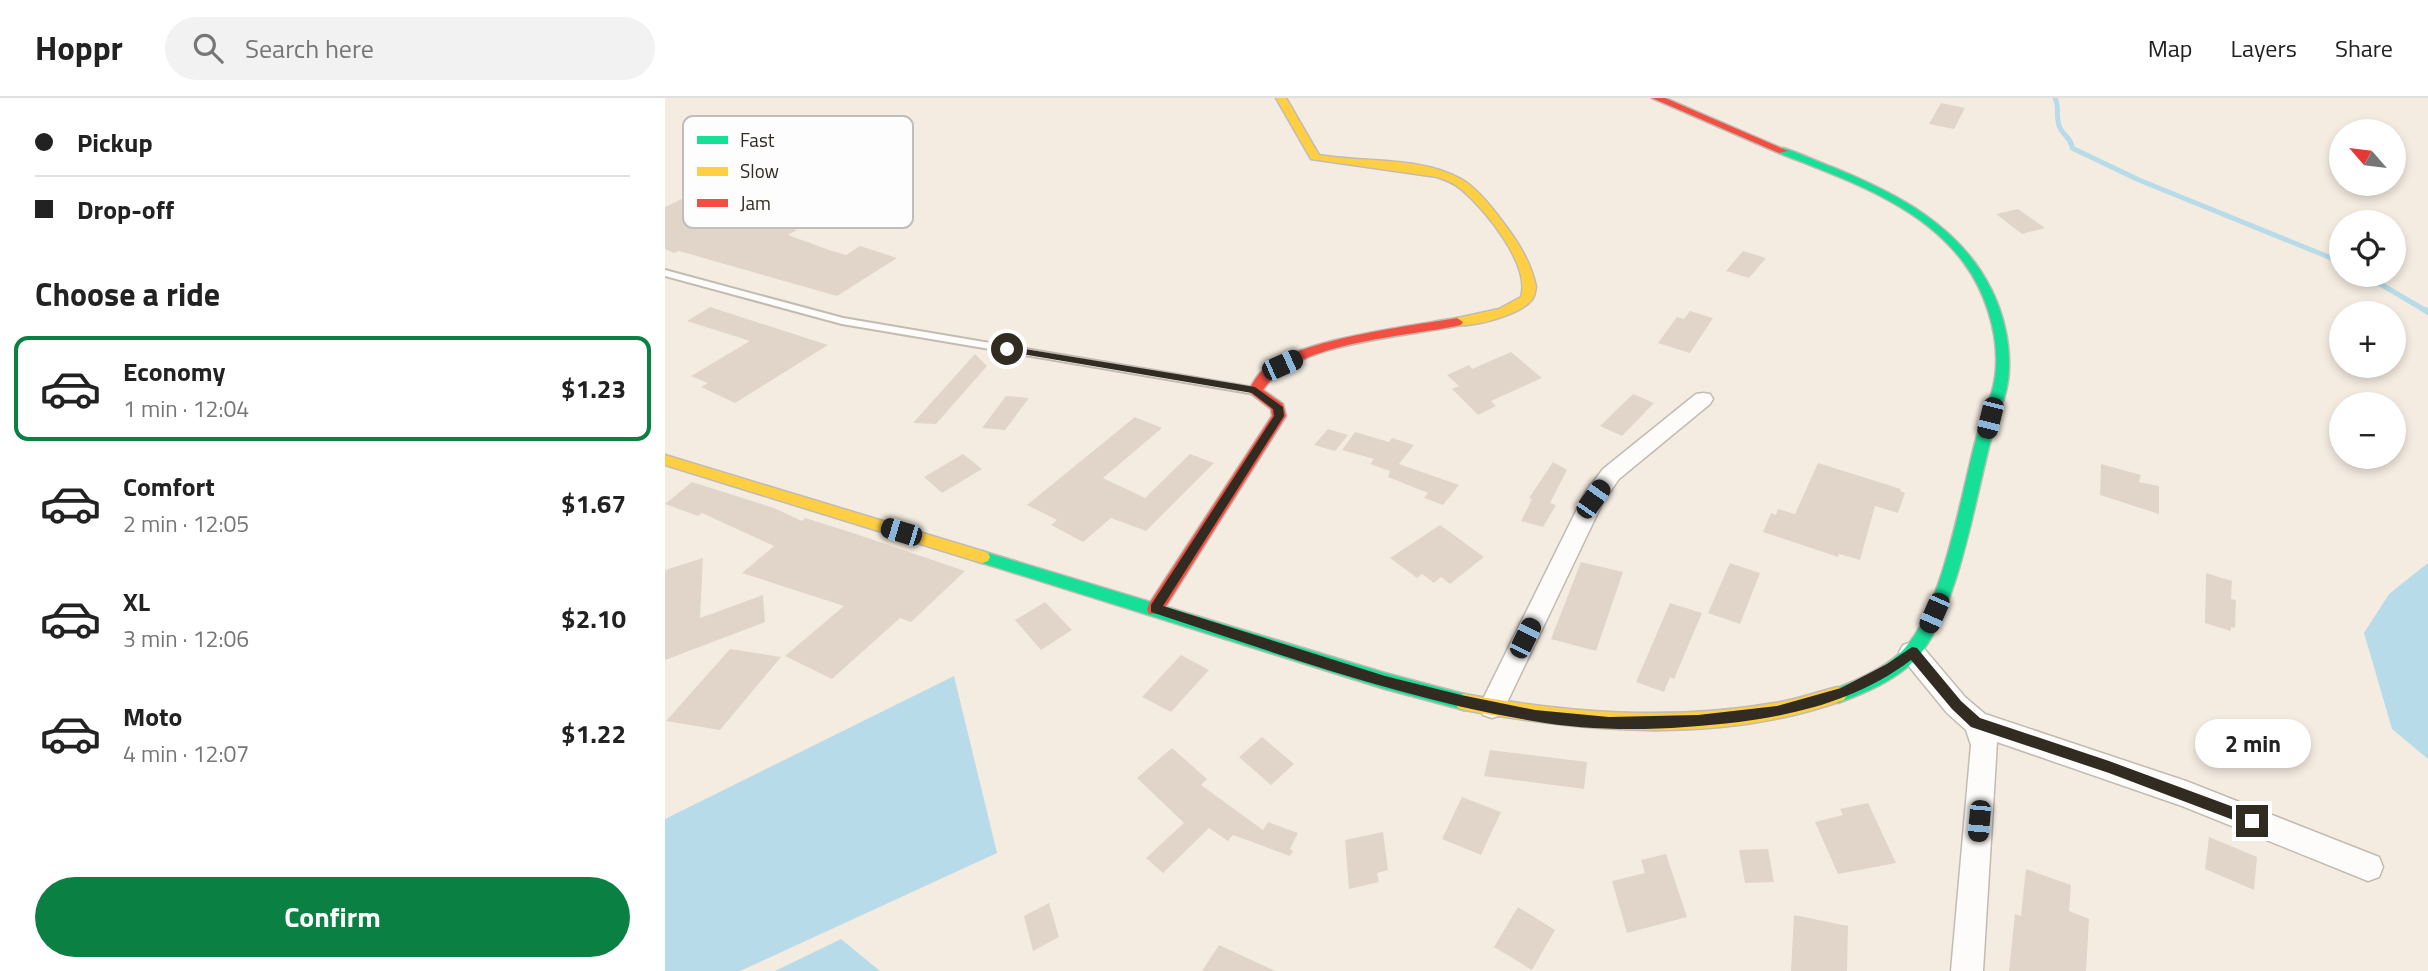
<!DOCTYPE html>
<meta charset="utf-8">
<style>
body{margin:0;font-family:"Titillium Web",sans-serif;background:#f2f2f2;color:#222;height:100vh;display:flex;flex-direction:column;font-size:26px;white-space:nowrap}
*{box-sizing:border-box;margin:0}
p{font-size:23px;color:#767676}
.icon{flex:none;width:38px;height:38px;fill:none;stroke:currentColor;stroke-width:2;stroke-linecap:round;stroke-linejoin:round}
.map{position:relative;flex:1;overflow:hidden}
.sheet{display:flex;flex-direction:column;background:#fff;width:665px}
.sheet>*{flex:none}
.hud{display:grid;align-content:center;height:154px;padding:0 35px;background:#fff}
.needle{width:46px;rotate:298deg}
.controls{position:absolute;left:1664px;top:21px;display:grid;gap:14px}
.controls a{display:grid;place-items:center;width:77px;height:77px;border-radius:50%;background:#fff;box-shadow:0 4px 10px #0003;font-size:35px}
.end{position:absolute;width:32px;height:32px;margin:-16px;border:9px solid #322b22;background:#fff;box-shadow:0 0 0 4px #fff}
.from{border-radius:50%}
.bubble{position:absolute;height:49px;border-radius:24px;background:#fff;box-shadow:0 4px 10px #0003;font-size:23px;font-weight:700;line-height:49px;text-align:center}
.car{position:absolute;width:21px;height:42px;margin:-21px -10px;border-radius:9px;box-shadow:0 0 5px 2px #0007;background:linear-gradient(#222 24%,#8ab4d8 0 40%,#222 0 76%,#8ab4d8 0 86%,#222 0)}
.hud b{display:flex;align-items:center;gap:24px;height:66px;font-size:26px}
.hud b+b{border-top:2px solid #e0e0e0}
.hud i{width:18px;height:18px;background:#222}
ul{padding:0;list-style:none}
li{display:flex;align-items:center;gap:21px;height:105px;margin:0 14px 10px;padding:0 21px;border:4px solid transparent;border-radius:14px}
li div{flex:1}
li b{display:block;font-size:26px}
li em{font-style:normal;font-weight:700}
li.on{border-color:#0b8043}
li>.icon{width:63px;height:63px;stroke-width:1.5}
h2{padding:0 35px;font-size:32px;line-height:84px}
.cta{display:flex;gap:14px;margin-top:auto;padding:14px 35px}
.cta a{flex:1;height:80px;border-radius:42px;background:#0b8043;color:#fff;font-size:28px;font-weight:700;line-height:80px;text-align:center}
header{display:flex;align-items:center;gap:42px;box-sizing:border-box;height:98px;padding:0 35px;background:#fff;border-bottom:2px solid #e0e0e0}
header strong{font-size:33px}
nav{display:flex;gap:38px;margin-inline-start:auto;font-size:24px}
.search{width:490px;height:63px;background:#f2f2f2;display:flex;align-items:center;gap:18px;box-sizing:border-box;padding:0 24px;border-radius:38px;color:#767676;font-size:26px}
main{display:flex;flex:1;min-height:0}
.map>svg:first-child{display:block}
</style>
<header>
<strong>Hoppr</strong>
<div class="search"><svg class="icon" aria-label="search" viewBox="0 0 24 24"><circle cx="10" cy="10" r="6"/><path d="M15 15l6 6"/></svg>Search here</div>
<nav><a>Map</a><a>Layers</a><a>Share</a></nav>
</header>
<main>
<section class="sheet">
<div class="hud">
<b><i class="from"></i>Pickup</b>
<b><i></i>Drop-off</b>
</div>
<h2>Choose a ride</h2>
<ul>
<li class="on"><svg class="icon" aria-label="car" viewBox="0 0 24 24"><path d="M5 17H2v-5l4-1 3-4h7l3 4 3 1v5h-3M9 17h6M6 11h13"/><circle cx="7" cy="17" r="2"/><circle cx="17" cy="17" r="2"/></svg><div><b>Economy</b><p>1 min · 12:04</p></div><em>$1.23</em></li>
<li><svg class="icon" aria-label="car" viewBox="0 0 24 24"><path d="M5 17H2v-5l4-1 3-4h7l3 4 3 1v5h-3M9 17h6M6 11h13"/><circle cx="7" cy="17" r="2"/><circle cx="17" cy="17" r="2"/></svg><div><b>Comfort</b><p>2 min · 12:05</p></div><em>$1.67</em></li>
<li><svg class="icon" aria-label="car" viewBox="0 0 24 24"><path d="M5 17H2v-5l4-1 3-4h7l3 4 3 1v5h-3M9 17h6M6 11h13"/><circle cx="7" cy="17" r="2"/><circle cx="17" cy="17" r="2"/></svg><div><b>XL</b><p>3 min · 12:06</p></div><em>$2.10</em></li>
<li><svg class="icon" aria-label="car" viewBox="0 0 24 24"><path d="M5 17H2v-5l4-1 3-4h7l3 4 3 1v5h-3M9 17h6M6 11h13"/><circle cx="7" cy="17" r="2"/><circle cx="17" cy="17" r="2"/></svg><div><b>Moto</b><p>4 min · 12:07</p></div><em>$1.22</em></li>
</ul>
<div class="cta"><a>Confirm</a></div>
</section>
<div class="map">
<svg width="1763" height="873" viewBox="0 0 1763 873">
<rect width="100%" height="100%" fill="#f5ece1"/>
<path fill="#b7dbe8" d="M1763,465V661L1727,631L1699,535L1724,496Z
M289,578L332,755L75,873H0V721Z
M176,841L215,873H110Z"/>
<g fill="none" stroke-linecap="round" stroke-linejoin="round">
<path stroke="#b7dbe8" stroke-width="5" d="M1390,0C1395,9 1390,20 1395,30C1399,38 1407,41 1407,50L1474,82L1676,164
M1700,177L1763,214"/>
<path stroke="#b7dbe8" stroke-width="6" d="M1760,212L1763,214"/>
</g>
<path fill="#e1d5c9" d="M1276,5L1300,10L1289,31L1264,26Z
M27,96L64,108L58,111L132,132L123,137L164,152L181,157L195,148L232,160L172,198L14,153L9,155L0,151V109Z
M1353,111L1380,130L1357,136L1331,116Z
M1078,153L1101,160L1084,180L1061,173Z
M45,209L163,247L70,305L36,289L43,285L26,278L85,243L22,223Z
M1025,213L1048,220L1025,255L993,245L1012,219L1019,221Z
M846,254L877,280L826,303L831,308L813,317L787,291L794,288L782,277L804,267L807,271Z
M310,256L322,268L271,326L248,325Z
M968,296L989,305L957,338L935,328Z
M341,298L364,300L340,332L317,330Z
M470,319L497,330L438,380L480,400L525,356L549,365L481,433L446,420L418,444L386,427L392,422L362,407Z
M663,331L683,337L670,353L649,347Z
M690,334L724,344L727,340L749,347L734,366L794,387L778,407L759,400L763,395L723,379L725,373L705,366L709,361L677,352Z
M298,356L317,371L277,395L259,379Z
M888,364L902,372L885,405L891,407L878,429L856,423L867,401L864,400Z
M1153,365L1236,391L1235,393L1240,395L1233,415L1210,408L1195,462L1174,456L1173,459L1098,434L1106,415L1111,417L1113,411L1130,416Z
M1436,366L1476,377L1474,384L1494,388V416L1435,397Z
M27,384L109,410L137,423L140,420L188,435L300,473L246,524L235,520L167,581L120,558L179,508L77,475L109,448L37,415L33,418L0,406Z
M775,427L819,459L785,486L776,479L769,485L757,476L752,480L725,460Z
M38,460L35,520L98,497L100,524L0,562V472Z
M916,464L958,474L931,553L886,541Z
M1065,465L1095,475L1075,526L1043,515Z
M1541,475L1567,483L1566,501L1571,502L1570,530L1566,529V533L1540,525Z
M380,504L407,532L376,552L350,522Z
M1005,505L1037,515L1009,581L1005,579L999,594L971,584Z
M65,551L116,559L55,632L1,623Z
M516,557L544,572L506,614L477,599Z
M597,639L629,666L606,687L574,659Z
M507,650L542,681L536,687L598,732L603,724L633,735L625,751L628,753L625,758L568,737L563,743L544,730L498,775L481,760L519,725L472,680Z
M825,652L922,664L919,691L819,678Z
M797,699L836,714L816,757L777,741Z
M1203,705L1231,765L1173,776L1150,724L1178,717L1175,711Z
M718,734L723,772L712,775L714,784L684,791L680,742Z
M1544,739L1592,759L1589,792L1540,771Z
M1103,751L1109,784L1080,785L1074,752Z
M1001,756L1022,819L962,835L947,783L980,775L976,762Z
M1361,771L1406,787L1404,813L1424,821L1421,873H1344L1350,816L1356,818Z
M384,805L394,839L368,853L359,818Z
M853,809L890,832L867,872L829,849Z
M1129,817L1183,828L1182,873H1126Z
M554,847L610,873H537Z"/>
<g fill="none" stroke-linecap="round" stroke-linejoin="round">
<g stroke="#c2bbb2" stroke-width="4">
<path id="lane" d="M0,172L178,220L590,290L595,293L590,296L177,226L0,178Z"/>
</g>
<g stroke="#c2bbb2" stroke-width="3">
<path id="street" d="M1038,295L1045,296L1048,301L1045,306L954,381L938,404L836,617L827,620L818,617L814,609L920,395L938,371L1031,296Z
M1247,544L1256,547L1300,599L1320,616L1521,683L1714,759L1718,769L1714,779L1703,783L1517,708L1332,644L1318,873H1286L1306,647L1301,632L1282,615L1238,561L1234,554L1238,547Z"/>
</g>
<g stroke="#c2bbb2" stroke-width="3">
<path id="fast" d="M1118,50C1135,55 1151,63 1167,69C1231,95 1296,128 1327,193C1338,215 1345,244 1344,270C1344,295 1332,318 1326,341C1310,401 1292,517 1251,561C1231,582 1200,595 1173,605L1167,602L1164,597L1167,592C1191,583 1222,570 1240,550C1278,508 1296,397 1311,341C1318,317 1330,294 1331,269C1333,234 1320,193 1299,165C1256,106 1179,81 1114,55L1113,53Z
M317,453L720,575L799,596L805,598L808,604L805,610L799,612L720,591L311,463L309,459L311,455Z"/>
</g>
<g stroke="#c2bbb2" stroke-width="3">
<path id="slow" d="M611,0H621L654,57C699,65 755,58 796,81C812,90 826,108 837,123C853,144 866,164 871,189C870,193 870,197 868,200C858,217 805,230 788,227V221L834,211L856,199C866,167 820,111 796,91C789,85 781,82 772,79L646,61Z
M0,357L317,453L323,455L325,459L323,463L317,465L0,367Z
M1173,589L1179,592L1182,597L1179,602C1057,646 924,635 799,612L793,610L790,604L793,598L799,596C902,615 1006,623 1110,605C1131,602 1152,594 1173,589Z"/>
</g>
<g stroke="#c2bbb2" stroke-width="3">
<path id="jam" d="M987,0H1000L1123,53L1114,55Z
M792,220L798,224L796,227C743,239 630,243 598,292L618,306L621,318L496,516H484L482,511L484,506L607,318L606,311L583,293C587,287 590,280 595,275C626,242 746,228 792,220Z"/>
</g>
<use href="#lane" fill="#fefcfa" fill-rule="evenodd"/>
<use href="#street" fill="#fefcfa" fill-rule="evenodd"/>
<use href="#fast" fill="#16e098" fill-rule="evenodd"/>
<use href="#slow" fill="#ffcf43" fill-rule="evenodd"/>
<use href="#jam" fill="#f24e42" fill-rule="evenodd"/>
</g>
<path fill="#322b22" d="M342,248L590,289L618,309L619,318L498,508L720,578L796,597L870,612L944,619L1033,617L1112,608L1176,590L1222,566L1247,549L1252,550L1296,603L1315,620L1444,663L1593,718L1595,723L1587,729L1444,675L1306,629L1287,611L1246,562C1196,600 1136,616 1074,624C1007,632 935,635 868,623C738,601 611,555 486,514V507L609,318L608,311L587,295L339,253L337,251Z"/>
<rect x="18" y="18" width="230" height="112" rx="10" fill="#fdfdfd" stroke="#c0bebb" stroke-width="2"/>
<rect x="32" y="38" width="31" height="8" fill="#16e098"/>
<rect x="32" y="69" width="31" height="9" fill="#ffcf43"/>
<rect x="32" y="101" width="31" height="8" fill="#f24e42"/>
<g font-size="19" fill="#322b22">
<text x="75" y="49">Fast</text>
<text x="75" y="80">Slow</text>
<text x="75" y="112">Jam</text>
</g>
</svg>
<div class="controls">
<a><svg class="needle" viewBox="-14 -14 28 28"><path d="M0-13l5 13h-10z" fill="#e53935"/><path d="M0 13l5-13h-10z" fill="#767676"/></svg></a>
<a><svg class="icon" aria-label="locate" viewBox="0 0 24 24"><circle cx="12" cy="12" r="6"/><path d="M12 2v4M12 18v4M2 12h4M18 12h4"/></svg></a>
<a>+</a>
<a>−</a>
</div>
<i class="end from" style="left:342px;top:251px"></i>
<i class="end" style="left:1587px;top:723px"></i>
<div class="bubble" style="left:1530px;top:621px;width:116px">2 min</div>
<i class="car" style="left:617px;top:267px;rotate:66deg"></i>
<i class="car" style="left:1325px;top:320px;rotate:194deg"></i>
<i class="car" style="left:928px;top:401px;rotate:35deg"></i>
<i class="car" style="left:236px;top:434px;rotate:287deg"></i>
<i class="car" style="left:1269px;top:515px;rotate:204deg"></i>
<i class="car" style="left:860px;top:540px;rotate:26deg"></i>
<i class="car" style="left:1314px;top:723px;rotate:185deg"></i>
</div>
</main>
